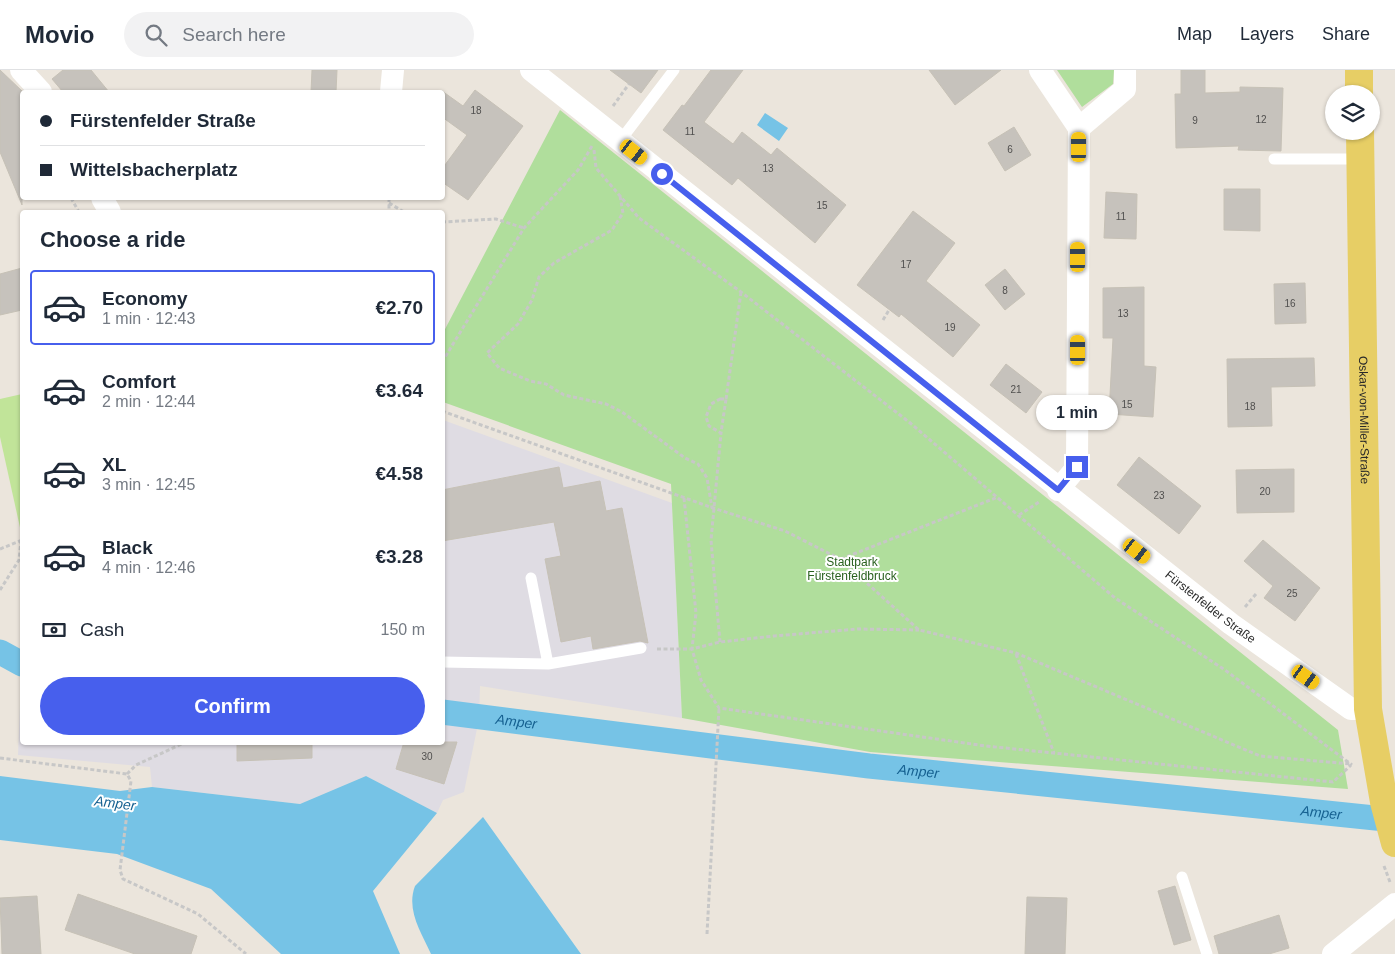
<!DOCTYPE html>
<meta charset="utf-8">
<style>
body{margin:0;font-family:Arial,sans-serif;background:#f2f2f3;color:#1f2937;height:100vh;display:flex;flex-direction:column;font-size:19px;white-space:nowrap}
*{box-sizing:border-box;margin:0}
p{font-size:16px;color:#747a83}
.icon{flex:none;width:28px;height:28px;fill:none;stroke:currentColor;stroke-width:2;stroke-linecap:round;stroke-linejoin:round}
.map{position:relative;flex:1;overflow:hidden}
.details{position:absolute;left:20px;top:140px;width:425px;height:535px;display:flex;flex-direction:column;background:#fff;border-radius:5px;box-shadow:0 1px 4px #0004}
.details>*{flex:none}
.hud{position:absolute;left:20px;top:20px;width:425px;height:110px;border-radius:5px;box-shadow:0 1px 4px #0004;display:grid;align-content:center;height:110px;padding:0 20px;background:#fff}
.controls{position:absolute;left:1325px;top:15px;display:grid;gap:10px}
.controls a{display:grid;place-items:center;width:55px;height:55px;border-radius:50%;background:#fff;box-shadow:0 1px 4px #0004;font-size:25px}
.end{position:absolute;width:22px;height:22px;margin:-11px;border:6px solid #475fed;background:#fff;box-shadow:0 0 0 2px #fff}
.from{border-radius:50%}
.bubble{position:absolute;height:35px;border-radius:18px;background:#fff;box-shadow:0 1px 4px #0004;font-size:16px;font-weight:800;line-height:35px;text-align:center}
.car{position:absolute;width:15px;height:30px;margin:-15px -8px;border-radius:6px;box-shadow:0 0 4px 1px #0007;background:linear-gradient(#f5c518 24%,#345 0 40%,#f5c518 0 76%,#345 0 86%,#f5c518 0)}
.hud b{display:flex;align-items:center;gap:18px;height:48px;font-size:19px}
.hud b+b{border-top:1px solid #e0e1e3}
.hud i{width:12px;height:12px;background:#1f2937}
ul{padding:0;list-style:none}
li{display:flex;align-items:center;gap:15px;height:75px;margin:0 10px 8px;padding:0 10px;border:2px solid transparent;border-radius:5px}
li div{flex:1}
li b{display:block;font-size:19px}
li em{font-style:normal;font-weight:800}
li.current{border-color:#475fed}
li>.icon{width:45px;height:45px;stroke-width:1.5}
h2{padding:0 20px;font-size:22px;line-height:60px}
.pay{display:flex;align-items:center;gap:12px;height:55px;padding:0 20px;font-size:19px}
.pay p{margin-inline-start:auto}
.action{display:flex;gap:10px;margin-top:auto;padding:10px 20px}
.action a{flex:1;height:58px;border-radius:30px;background:#475fed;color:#fff;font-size:20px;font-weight:800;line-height:58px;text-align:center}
header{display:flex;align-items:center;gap:30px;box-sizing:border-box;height:70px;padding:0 25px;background:#fff;border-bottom:1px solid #e0e1e3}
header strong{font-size:24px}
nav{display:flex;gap:28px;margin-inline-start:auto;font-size:18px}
.search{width:350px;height:45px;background:#f2f2f3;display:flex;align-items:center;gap:12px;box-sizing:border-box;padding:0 18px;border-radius:28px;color:#747a83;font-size:19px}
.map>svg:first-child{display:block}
</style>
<header>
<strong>Movio</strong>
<div class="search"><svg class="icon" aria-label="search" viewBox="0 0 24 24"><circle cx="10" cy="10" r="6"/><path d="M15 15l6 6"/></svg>Search here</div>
<nav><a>Map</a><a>Layers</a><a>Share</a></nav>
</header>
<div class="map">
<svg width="1395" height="884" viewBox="0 0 1395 884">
<rect width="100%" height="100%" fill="#ebe5dc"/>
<path fill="#dfdce3" d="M443,350L672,433L682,648L480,616L479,649L464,722L443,730L437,743L366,706L300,734L152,717L150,697L18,685L22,584V672H442Z"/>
<path fill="#b0de9c" d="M1057,0H1114L1113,14L1082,37Z
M560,40L1338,660L1348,719L870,682L682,648L671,414L443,332V263Z"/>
<path fill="#c1e499" d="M22,324V462H21L0,367V329Z"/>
<path fill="#76c3e6" d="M765,43L788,58L779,71L757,55Z
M0,706L120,721L152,717L300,734L366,706L437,743L373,821L400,884H281L211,819L117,784L0,770Z
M483,747L581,884H431C421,862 406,840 415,816Z"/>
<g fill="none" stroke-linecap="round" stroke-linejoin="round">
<g stroke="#76c3e6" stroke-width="25">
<path d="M0,582L22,594"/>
<path id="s1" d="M442,642L869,696L1395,750"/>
</g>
</g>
<path fill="#c6c2bc" stroke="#c6c1b6" d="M0,0L22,21V135L0,82Z
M63,0H91L109,22H63L52,9Z
M312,0H337L336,22H311Z
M610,0H658L641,23Z
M711,0H743L704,52L733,74L742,62L771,85L777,78L846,135L815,173L738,108L732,115L663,60L682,35L684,36Z
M929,0H1001L955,35Z
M1181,0H1205V23L1240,22V17L1283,18L1281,81L1238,80L1239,76L1176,78L1175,24H1181Z
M475,20L523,56L468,130L442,112V99L467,65L442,47V21L463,36Z
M1014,57L1031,85L1005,101L988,73Z
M1224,119H1260V161L1224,160Z
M1106,122L1137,124L1136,169L1104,168Z
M913,141L955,173L926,211L980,255L953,287L901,244L899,247L857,215Z
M22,198V240L0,245V204Z
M1005,199L1025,224L1005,240L985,215Z
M1305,213L1306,253L1275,254L1274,214Z
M1144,217V296L1156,297L1153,347L1109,344L1113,268H1103V218Z
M1314,288L1315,316L1271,317L1272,356L1228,357L1227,289Z
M1006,294L1042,322L1026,343L990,315Z
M1139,387L1201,436L1179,464L1117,415Z
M559,397L563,418L600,411L606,441L622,438L648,573L640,571L593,579L591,566L561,572L545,489L561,486L554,452L442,471V420Z
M1294,399V442L1237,443L1236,400Z
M1263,470L1320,518L1295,551L1264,528L1273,516L1244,491Z
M237,672H312V688L237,691Z
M404,672H457L444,714L396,699Z
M1175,816L1191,870L1174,875L1158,821Z
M78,824L197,866L191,884H135L65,860Z
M37,826L41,884H2L0,828Z
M1027,827L1067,828L1065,884H1025Z
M1279,845L1289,878L1269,884H1219L1214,866Z"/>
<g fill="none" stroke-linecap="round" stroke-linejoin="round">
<path stroke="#c7c7c7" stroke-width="3" stroke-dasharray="4 2.5" stroke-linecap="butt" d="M613,36L629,14
M594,80L596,98L639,148L741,222L909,352L1115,528L1225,600L1352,695
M620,126L623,143L612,160L554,193L539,207L532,230L518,254L487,283L499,298L530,311L546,314L564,325L606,334L622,342L685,388L698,394L707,408L712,438
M71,128L79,142
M389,128V142
M389,133L404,142
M442,152L496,149L524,158
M883,250L889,240
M442,292L524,158L578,100L592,76
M720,329H726L721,363L709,356L706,347L711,334Z
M726,329L741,222
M442,341L713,438L785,461L840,489L919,560L1016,583L1260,686L1351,694
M684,428L696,543L692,579L701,610L719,638L986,676L1333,712L1351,695
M1019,445L1039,432
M0,479L22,470
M841,489L998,427
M0,520L19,490L21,470
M1245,537L1256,524
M720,572L711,470L721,363
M657,579H692L720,572L774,566L858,559L919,560
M1016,584L1054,683
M0,688L127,704L131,711L120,800L123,809L198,844L246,884
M127,704L136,695L186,672
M1384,796L1390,812
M707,864L719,638"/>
<path stroke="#fff" stroke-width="11" d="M620,71L674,0
M1274,89H1360
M531,508L548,594
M442,592L548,594L641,578
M1182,807L1207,884"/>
<g stroke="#fff" stroke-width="22">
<path d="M21,0L41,22"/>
<path id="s2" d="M531,0L1231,554L1351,639H1368"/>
<path d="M1040,0L1079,58L1077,397L1058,420"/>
<path d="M391,22L393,0"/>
<path d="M1079,58L1125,19V0"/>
<path d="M102,128L110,142"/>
<path d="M1333,884L1395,834"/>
</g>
<g stroke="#e7ce65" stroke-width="28">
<path d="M1359,0V24"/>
<path id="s3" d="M1360,61L1368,639L1384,732L1395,773"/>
</g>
</g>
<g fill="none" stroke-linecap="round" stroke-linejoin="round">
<path stroke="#475fed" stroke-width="6" d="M662,104L1058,420L1077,397"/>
</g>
<g text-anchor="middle" stroke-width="4" stroke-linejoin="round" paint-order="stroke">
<g font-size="10" fill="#504f4e">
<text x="476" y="44">18</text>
<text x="1261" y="53">12</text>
<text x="1195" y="54">9</text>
<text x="690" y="65">11</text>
<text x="1010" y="83">6</text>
<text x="768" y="102">13</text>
<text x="822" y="139">15</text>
<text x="1121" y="150">11</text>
<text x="906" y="198">17</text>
<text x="1005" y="224">8</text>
<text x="1290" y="237">16</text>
<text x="1123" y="247">13</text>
<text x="950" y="261">19</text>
<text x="1016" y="323">21</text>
<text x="1127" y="338">15</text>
<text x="1250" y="340">18</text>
<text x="1265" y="425">20</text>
<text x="1159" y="429">23</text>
<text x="1292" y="527">25</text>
<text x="427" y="690">30</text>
</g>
<g font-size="12" fill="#292929" stroke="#fff">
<text dy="4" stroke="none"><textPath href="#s3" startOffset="289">Oskar-von-Miller-Straße</textPath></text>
<text dy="4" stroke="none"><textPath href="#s2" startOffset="866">Fürstenfelder Straße</textPath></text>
</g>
<g font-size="12" fill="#2a611f" stroke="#fff">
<text x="852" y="496">Stadtpark<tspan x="852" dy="14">Fürstenfeldbruck</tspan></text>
</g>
<g font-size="14" font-style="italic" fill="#166191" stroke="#fff">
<text dy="5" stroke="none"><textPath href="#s1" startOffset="75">Amper</textPath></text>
<text dy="5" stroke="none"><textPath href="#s1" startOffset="480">Amper</textPath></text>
<text transform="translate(115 733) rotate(7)" y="5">Amper</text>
<text dy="5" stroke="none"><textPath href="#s1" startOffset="885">Amper</textPath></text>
</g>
</g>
</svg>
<div class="controls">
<a><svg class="icon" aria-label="layers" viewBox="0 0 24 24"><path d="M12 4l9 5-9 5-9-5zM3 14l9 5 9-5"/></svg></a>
</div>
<i class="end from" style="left:662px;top:104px"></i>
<i class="end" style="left:1077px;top:397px"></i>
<div class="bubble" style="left:1036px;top:325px;width:82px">1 min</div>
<i class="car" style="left:1079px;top:77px;rotate:0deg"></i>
<i class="car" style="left:634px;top:82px;rotate:128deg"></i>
<i class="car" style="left:1078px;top:187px;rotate:0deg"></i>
<i class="car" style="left:1078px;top:280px;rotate:0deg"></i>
<i class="car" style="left:1137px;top:481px;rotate:128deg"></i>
<i class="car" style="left:1306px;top:607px;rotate:125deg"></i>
<div class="hud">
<b><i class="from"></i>Fürstenfelder Straße</b>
<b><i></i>Wittelsbacherplatz</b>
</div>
<section class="details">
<h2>Choose a ride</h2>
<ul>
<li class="current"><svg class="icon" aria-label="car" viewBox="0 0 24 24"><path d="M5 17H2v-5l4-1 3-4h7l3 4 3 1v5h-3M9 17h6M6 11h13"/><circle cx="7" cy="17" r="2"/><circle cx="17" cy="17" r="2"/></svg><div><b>Economy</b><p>1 min · 12:43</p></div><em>€2.70</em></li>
<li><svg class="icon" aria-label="car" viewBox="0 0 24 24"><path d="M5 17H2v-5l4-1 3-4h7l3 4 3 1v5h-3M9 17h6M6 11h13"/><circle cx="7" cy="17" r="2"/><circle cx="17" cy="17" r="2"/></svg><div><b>Comfort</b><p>2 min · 12:44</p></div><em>€3.64</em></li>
<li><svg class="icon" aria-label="car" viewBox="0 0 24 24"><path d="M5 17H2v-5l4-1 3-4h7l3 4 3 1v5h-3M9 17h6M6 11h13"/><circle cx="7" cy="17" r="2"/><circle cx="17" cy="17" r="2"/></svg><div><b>XL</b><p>3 min · 12:45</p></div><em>€4.58</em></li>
<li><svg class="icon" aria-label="car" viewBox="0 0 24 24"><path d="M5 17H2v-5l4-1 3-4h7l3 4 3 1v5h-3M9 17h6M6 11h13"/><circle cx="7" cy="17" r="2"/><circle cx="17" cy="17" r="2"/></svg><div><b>Black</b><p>4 min · 12:46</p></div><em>€3.28</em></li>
</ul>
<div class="pay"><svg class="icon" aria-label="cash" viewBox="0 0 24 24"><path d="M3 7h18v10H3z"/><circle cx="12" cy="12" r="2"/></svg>Cash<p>150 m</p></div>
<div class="action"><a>Confirm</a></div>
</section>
</div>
